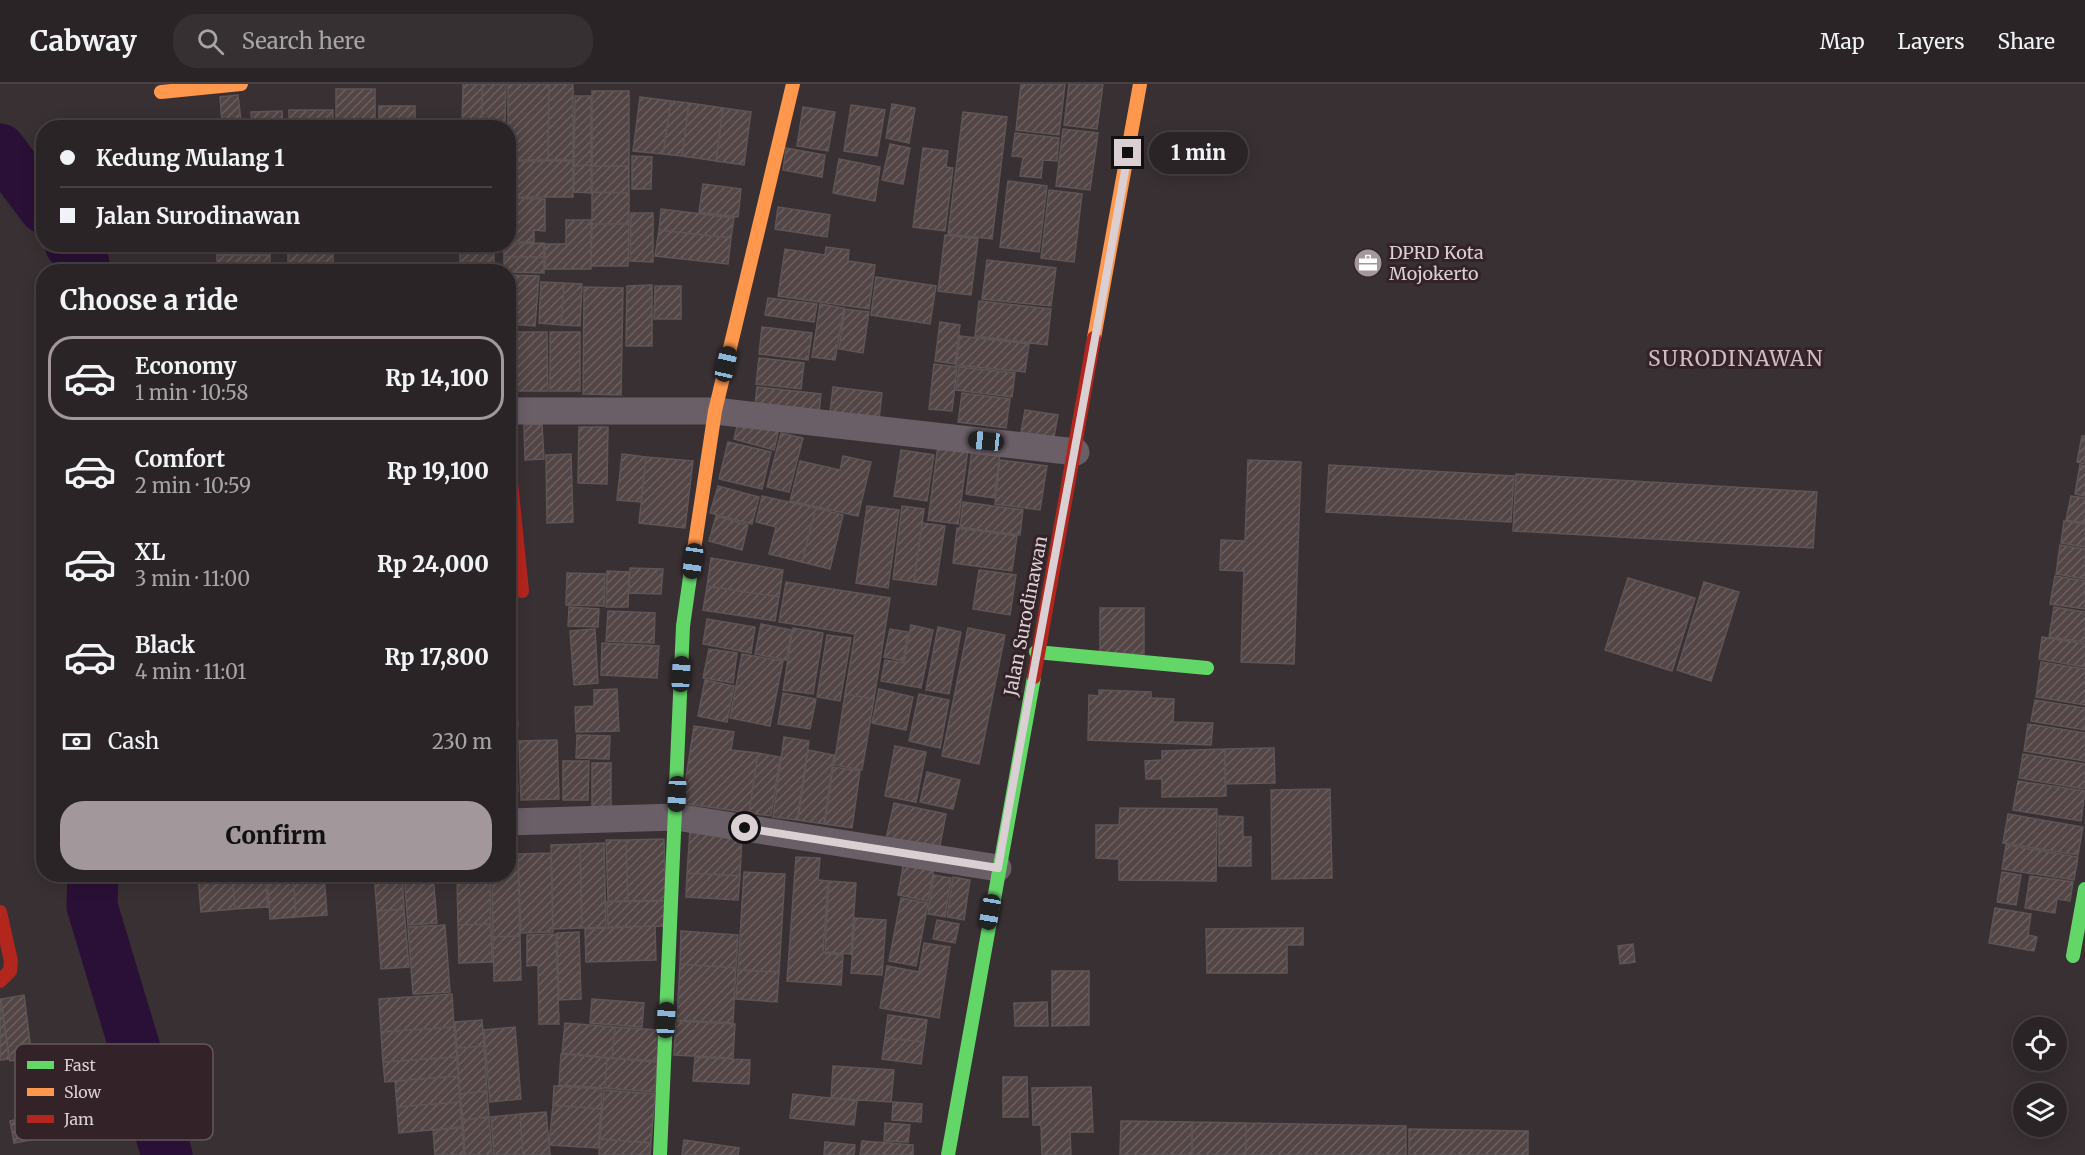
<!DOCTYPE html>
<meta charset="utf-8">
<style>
body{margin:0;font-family:Merriweather,serif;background:#373032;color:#f1f3f6;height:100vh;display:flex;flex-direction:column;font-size:22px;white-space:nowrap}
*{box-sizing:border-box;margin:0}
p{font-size:20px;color:#a6a4a7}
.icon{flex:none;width:33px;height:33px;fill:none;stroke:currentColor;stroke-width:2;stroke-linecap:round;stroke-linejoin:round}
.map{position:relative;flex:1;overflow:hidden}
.panel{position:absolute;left:36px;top:180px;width:480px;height:618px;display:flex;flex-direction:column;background:#2b2426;border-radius:24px;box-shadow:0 3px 15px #0003,0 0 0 2px #474143}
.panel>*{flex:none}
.banner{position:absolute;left:36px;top:36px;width:480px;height:132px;border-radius:24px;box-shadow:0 3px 15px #0003,0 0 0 2px #474143;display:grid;align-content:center;height:132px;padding:0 24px;background:#2b2426}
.tools{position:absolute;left:2013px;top:933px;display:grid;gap:12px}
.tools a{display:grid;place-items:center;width:54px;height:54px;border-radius:50%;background:#2b2426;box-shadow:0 3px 15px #0003,0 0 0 2px #474143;font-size:30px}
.end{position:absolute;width:27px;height:27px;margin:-14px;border:8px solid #dacfd2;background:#111;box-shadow:0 0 0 3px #111}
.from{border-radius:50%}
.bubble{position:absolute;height:42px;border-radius:21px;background:#2b2426;box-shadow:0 3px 15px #0003,0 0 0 2px #474143;font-size:20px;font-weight:800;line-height:42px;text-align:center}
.car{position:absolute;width:18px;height:36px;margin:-18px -9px;border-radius:8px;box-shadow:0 0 4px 2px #0007;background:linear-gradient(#222 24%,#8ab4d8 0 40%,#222 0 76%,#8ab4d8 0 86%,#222 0)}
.banner b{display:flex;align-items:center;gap:21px;height:57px;font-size:22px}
.banner b+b{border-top:2px solid #474143}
.banner i{width:15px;height:15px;background:#f1f3f6}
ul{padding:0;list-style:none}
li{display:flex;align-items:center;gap:18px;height:84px;margin:0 12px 9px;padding:0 12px;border:3px solid transparent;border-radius:24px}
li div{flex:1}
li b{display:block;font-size:22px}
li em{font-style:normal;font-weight:800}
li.selected{border-color:#a2979a}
li>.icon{width:54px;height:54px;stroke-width:1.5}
h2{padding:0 24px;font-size:27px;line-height:72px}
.pay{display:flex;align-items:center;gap:15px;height:66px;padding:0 24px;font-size:22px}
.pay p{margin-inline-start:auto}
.action{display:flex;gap:12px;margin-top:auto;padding:12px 24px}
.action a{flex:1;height:69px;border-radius:24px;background:#a2979a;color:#111;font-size:24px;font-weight:800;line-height:69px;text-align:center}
header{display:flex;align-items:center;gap:36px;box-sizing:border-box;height:84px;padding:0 30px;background:#2b2426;border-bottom:2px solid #474143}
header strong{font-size:28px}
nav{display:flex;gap:33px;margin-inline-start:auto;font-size:21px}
.search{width:420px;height:54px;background:#373032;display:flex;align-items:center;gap:15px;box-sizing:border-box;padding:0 21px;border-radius:24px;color:#a6a4a7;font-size:22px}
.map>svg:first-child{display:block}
</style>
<header>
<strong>Cabway</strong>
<div class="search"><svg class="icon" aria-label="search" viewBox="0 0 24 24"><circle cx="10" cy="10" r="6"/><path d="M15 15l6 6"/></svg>Search here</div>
<nav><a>Map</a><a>Layers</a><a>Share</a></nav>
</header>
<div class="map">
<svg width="2085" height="1071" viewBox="0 0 2085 1071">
<defs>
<pattern id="building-hatch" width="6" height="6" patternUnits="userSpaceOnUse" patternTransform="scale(1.5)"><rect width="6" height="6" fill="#534546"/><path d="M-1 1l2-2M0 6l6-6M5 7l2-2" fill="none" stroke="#6b5f60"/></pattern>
</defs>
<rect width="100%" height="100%" fill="#393033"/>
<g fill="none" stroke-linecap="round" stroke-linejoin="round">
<path stroke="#2a1036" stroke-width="51" d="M0,65L44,124
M70,160L84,180L85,188
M93,790L92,822L167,1071"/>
</g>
<path fill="url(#building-hatch)" stroke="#5e5557" stroke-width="1.5" d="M463,0H482V44H462Z
M482,0H506L505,44H482Z
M508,0H549L548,76H508Z
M549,0H573V76H548Z
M1021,0H1065L1059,51L1016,46Z
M1069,0H1103L1097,45L1064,41Z
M336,5H375V44H336Z
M592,7H629V82H592Z
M238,11L241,37L222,39L220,13Z
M575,12H591V81L574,82Z
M640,13L671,17L663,70L633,67Z
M671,17L689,19L682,72L663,70Z
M689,19L723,24L716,77L682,72Z
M892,20L915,24L909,59L886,54Z
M851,21L885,26L877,72L844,67Z
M379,22H415V44H379Z
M803,23L835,28L828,67L797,62Z
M723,24L751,28L744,81L716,77Z
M289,26H333V44H289Z
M282,27L283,44H252L251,28Z
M963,28L1007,33L992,155L948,150Z
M244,37L245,44H199L198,41Z
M416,39H459V44H416Z
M1063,45L1098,49L1090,106L1056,102Z
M1015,49L1059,54L1057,77L1043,76L1041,94L1020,92L1023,73L1012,72Z
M890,60L910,64L903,100L882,96Z
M786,64L825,71L822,93L783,86Z
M923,64L948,67L946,83L953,84L945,147L913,143Z
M632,72L652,73L651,105H632Z
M839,75L880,83L875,117L833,109Z
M508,77H573V113H508Z
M591,81V109L574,108V82Z
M592,82H629V109L592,108Z
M1008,97L1047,102L1039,168L1000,163Z
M703,100L741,105L738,133L699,128Z
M1049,106L1082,110L1074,178L1041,174Z
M592,108L629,109V140H592Z
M508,114L545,115V147L534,146V158H508Z
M778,123L830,131L827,153L775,145Z
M661,125L734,134L731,154L659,146Z
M631,129H653V178L630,177Z
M566,136H591V185H545V160H566Z
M592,140H629L628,182H591Z
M659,146L731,154L728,180L655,172Z
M945,151L978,155L971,211L938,207Z
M544,159V173H504V160Z
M218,160H270V171H217Z
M288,160H333V165H288Z
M460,160H504V167H460Z
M826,163L849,166L848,177L875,181L869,225L778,212L785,165L825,171Z
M288,165H333V188H288Z
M460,168L494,169V187L460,186Z
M217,171H270V188H217Z
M504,173H544V189L504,188Z
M987,176L1056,184L1051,222L982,215Z
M512,191L539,192L535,242L508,240Z
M876,193L936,202L930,240L871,231Z
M541,198L564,199L561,241L539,239Z
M564,199L582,200L580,242L561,241Z
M652,201V262H626L627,202Z
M655,202H681V235H654Z
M584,203L623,204L621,311L583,310Z
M768,214L817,220L814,238L765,231Z
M979,217L1051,225L1047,261L975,252Z
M820,220L844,224L835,276L812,273Z
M845,225L869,228L863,269L839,265Z
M940,238L960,241L955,280L935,277Z
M762,243L812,249L808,276L759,270Z
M509,248H547L548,307H509Z
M550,248H580V307H550Z
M960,252L1029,260L1025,288L956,281Z
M759,274L804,279L801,305L756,300Z
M934,280L957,283L952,327L929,325Z
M959,283L1015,289L1012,313L956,306Z
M757,303L821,310L818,337L754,330Z
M833,303L882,309L878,344L829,337Z
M962,309L1010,315L1006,344L958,338Z
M1025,326L1058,331L1054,353L1021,348Z
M739,334L779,344L774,366L734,355Z
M542,340L544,375L525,376L524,341Z
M579,343H608L607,400L578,399Z
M781,349L803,354L789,408L767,403Z
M2082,352H2085V380L2077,378Z
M728,358L771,368L762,405L719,395Z
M938,361L968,365L958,440L928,436Z
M972,365L1000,369L994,414L966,410Z
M901,366L934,371L927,417L894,412Z
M571,370L573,438L547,439L546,371Z
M622,370L646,373L641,418L617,416Z
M843,372L871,378L858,432L790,417L800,377L840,386Z
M646,373L693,377L685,444L639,439Z
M1000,376L1047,382L1040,426L995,420Z
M1248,376L1301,378L1294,580L1241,578L1244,487L1220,486L1221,456L1245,457Z
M1329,381L1514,392L1511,438L1326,428Z
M2080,381L2085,382V412L2075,410Z
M1516,390L1817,408L1813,464L1513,447Z
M718,402L759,413L752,440L710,429Z
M762,412L816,424L802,478L769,470L776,443L756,438Z
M2071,412L2085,414V439L2066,436Z
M963,418L1023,426L1020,451L960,443Z
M867,422L899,426L888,504L856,499Z
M902,422L924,425L914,498L893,495Z
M816,424L843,431L830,485L802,478Z
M716,432L748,441L742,466L709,457Z
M2064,437L2085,440V463L2061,459Z
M922,439L945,442L936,501L914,498Z
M957,444L1017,452L1012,487L953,479Z
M2060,461L2085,465V495L2056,490Z
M711,474L783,486L779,513L707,502Z
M630,484L663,485L661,510L629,509Z
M979,486L1016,491L1010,531L973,525Z
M607,487L629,488L628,523H606Z
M567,489L605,490L604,522L566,521Z
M2055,492L2085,497V525L2050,520Z
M1628,494L1695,514L1672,587L1605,566Z
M786,498L890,514L874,615L845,610L855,550L779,538Z
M1704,498L1739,508L1711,597L1677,586Z
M707,502L779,513L775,537L703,526Z
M569,523L599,525L598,543L568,542Z
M2054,523L2085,528V558L2049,553Z
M1100,524H1144V570L1100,569Z
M608,527L655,529L654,559L606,557Z
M707,535L755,543L751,569L703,560Z
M761,540L792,546L786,576L755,570Z
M911,541L933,546L921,604L881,597L885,576L904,579Z
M938,543L961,548L949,610L926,606Z
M793,544L823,549L813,610L783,606Z
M968,544L1005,551L979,680L942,672Z
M595,545L598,599L574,601L570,547Z
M890,545L908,548L903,577L884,573Z
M827,551L851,554L840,617L817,613Z
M508,552H514L516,600L508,601Z
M2042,553L2085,560V583L2039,575Z
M602,559L659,562L657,594L601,591Z
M709,565L737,569L733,599L703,594Z
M742,570L783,577L770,642L730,634Z
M2041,578L2085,585V621L2036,613Z
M705,596L734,602L727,638L698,632Z
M508,603H515L518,642L508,643Z
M617,605L619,647L576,648L575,623L594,622V606Z
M879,605L913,613L906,646L872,639Z
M1099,606L1151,608V614L1174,615L1173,638L1213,639L1211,661L1088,656L1089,611L1099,612Z
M783,609L816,615L810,645L778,640Z
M845,610L874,615L862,686L834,681Z
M919,610L949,616L940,664L909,657Z
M2035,616L2085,624V646L2031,637Z
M2028,640L2085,649V677L2024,667Z
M694,642L734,648L731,666L758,669L749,729L682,719Z
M508,645H514L518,707H508Z
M577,651L610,652L609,675L576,674Z
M784,653L809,657L797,736L773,733Z
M557,656L559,715L521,716L519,657Z
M895,662L926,668L916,718L885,712Z
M1274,664L1275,699L1225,700V665Z
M1225,665L1226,712L1162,713V695H1146L1145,677L1162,676V667Z
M808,666L834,671L824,740L798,736Z
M758,669L780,673L771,732L749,729Z
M2023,670L2085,680V705L2019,694Z
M563,677H589L588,716H563Z
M592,679H611V731H592Z
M833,683L860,687L852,744L825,740Z
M927,688L960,696L953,725L920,718Z
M2018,697L2085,707L2081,737L2013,726Z
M1330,705L1332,794L1272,795L1271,706Z
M894,719L946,730L939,766L886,755Z
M1120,724L1217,725L1216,797L1119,796V775L1096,774V741H1119Z
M2008,730L2083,743L2078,771L2003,759Z
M1219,732L1243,733V753H1251V782H1219Z
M690,747L742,750L740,792L687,789Z
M664,755L666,816L628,817L626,756Z
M606,756H626L628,817H608Z
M604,759L606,843L582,844L580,760Z
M580,760L582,844L553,845L551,761Z
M2006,761L2078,773L2074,796L2002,785Z
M551,769L553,848L521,849L518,770Z
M796,773L820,774L818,796L828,797L823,869L843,871L841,901L787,897Z
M518,775L520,852L493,853L492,790H508V776Z
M904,777L934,783L928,817L898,811Z
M744,788L785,790L779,888L738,886Z
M2002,788L2021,791L2016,821L1997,818Z
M687,789L740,792L738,816L686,813Z
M198,790H232L235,825L201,828Z
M232,790H265L268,823L235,825Z
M267,790H293L296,833L270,835Z
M293,790H324L327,831L296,833Z
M374,790H402L404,825L377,827Z
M404,790H433L437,839L408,841Z
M457,790H490L491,840L458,841Z
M934,791L951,794L945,833L928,830Z
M2030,792L2073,798L2070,817L2057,815L2055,829L2025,824Z
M953,793L970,796L964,836L947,833Z
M829,797L856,799L851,870L825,868Z
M901,814L928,819L916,882L889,877Z
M666,817V842L608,843L607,818Z
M1995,824L2031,830L2028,851L2037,853L2034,867L1989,859Z
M404,825L409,883L381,885L377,827Z
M855,834L886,836L882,891L851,889Z
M937,836L959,840L955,859L933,855Z
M491,840L492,878L459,879L458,841Z
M445,841L450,908L413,910L408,843Z
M655,842L656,876L586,878L585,845Z
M1303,844V861H1287V889H1207L1206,845Z
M681,847L738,851L736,884L680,880Z
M579,848L581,915L559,916L557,849Z
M556,850L559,940H539L538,881L527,882V851Z
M520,852L521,896L494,897L493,853Z
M924,859L950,863L939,934L880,924L887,882L919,888Z
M1633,860L1635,878L1620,880L1618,862Z
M680,880L736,884L733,939L677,936Z
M738,886L779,888L777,918L736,915Z
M1052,887H1089V941L1052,942Z
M452,910L454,943L381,948L379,915Z
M24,911L32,974L10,977L1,915Z
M1,915L9,975L0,976V915Z
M592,915L644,919L642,943L590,939Z
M1047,918L1048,942H1015L1014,919Z
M888,931L927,936L924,958L885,954Z
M482,936L484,962L457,964L455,938Z
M676,937L735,940L733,974L674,971Z
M565,939L615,943L612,974L562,969Z
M454,943L457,973L383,978L381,948Z
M515,943L521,1015L490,1018L484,946Z
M615,943L659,946L657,977L612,974Z
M885,954L924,958L921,980L882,975Z
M484,962L487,1007L460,1010L457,964Z
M561,970L607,974L605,1004L559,1001Z
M457,973L458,992L385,998L383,978Z
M695,973L750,976L749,1000L693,997Z
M607,974L657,978L655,1008L605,1004Z
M833,982L894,986L891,1018L831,1014Z
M458,992L460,1018L397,1023L395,997Z
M1003,993H1027L1028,1033H1003Z
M554,1002L602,1005L601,1025L553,1021Z
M1091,1003L1093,1048H1070L1071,1071H1042L1041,1041H1033L1032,1004Z
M604,1006L655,1010L651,1059L600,1055Z
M487,1007L489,1033L463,1036L460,1010Z
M793,1010L857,1017L854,1041L790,1034Z
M460,1018L462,1043L399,1049L397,1023Z
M893,1018L922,1020L921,1038L892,1036Z
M553,1021L601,1025L598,1064L549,1061Z
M546,1028L550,1071H523L520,1030Z
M520,1030L523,1071H494L491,1033Z
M30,1032L35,1055L14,1059L10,1037Z
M489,1033L492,1071H465L463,1036Z
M1121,1037L1192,1038V1071H1120Z
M1192,1038L1246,1039V1071H1192Z
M885,1039L910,1041L908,1058L884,1057Z
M1246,1039L1406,1042V1071H1246Z
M462,1044L464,1071H435L433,1046Z
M1409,1045L1528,1047V1071H1409Z
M600,1055L651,1059L650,1071H599Z
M684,1056L739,1064L738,1071H682Z
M862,1057L913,1061V1071H860Z
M825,1058L855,1061L854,1071H824Z"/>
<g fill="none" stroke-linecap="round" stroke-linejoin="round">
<path stroke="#6a5e67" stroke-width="27" d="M508,327H715L1076,368
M508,738L676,733L998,784"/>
<path stroke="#63d668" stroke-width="14" d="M1036,568L1207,584
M2073,872L2085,805
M660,1071L683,542L692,479
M948,1071L1034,593"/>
<path stroke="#ff974d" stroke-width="14" d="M161,8L241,0
M1094,254L1140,0
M692,479L715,327L793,0"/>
<path stroke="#b3261e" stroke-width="14" d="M508,369L522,507
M1034,593L1094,254
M0,828L11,877L10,887L0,897"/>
</g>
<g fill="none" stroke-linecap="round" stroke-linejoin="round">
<path stroke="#dacfd2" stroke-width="8" d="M745,744L998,784C1040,545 1087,308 1128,69"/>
</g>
<defs>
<g id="office-disc" transform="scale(1.5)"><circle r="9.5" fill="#a2979a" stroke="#332328"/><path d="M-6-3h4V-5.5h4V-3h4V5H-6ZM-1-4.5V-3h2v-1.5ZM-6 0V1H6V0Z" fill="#fff"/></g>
</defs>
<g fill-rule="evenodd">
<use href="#office-disc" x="1368" y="179"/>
</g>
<g text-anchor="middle" stroke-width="6" stroke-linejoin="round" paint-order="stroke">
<g font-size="18" fill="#dacfd2" stroke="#332328" text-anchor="start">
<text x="1389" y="175">DPRD Kota<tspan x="1389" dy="21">Mojokerto</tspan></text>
</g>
<g font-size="18" fill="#dacfd2" stroke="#332328">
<text transform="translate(1026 532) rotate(-79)" y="6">Jalan Surodinawan</text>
</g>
<g font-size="21" letter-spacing="1.5" fill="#d1bbc2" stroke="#332328">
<text x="1736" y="282">SURODINAWAN</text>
</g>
</g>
<rect x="15" y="960" width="198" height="96" rx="9" fill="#332328" stroke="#65575b" stroke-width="1.5"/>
<rect x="27" y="977" width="27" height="8" fill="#63d668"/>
<rect x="27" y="1004" width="27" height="8" fill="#ff974d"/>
<rect x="27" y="1031" width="27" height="8" fill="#b3261e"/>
<g font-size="16" fill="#dacfd2">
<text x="64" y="987">Fast</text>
<text x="64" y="1014">Slow</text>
<text x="64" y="1041">Jam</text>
</g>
</svg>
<div class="tools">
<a><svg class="icon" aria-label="locate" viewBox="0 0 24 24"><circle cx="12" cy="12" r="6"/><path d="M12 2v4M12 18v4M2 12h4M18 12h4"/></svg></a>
<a><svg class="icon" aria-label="layers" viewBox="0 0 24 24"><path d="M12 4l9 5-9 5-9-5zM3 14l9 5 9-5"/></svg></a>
</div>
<i class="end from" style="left:745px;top:744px"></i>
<i class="end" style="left:1128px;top:69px"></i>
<div class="bubble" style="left:1149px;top:48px;width:99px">1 min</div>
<i class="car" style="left:726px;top:280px;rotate:13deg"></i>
<i class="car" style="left:986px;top:357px;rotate:276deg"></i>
<i class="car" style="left:693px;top:477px;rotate:188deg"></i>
<i class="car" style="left:681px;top:590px;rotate:3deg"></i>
<i class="car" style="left:677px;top:710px;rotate:183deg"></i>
<i class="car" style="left:990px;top:828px;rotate:190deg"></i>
<i class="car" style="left:666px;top:936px;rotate:3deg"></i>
<div class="banner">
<b><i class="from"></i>Kedung Mulang 1</b>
<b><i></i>Jalan Surodinawan</b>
</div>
<section class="panel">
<h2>Choose a ride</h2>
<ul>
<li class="selected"><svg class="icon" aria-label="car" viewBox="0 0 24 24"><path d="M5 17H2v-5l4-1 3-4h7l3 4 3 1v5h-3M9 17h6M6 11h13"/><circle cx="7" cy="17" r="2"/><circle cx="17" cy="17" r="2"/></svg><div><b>Economy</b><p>1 min · 10:58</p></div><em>Rp 14,100</em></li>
<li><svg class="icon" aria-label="car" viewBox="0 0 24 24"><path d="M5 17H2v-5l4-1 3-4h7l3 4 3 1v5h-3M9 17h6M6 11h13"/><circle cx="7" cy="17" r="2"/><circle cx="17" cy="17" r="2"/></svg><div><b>Comfort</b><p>2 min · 10:59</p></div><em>Rp 19,100</em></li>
<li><svg class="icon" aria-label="car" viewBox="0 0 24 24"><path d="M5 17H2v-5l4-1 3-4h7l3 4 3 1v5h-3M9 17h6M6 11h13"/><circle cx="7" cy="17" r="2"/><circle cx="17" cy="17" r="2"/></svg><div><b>XL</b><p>3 min · 11:00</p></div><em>Rp 24,000</em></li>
<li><svg class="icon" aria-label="car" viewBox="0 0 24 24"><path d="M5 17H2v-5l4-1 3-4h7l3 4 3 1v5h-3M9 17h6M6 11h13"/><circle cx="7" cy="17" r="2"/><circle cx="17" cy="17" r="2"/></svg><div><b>Black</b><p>4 min · 11:01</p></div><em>Rp 17,800</em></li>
</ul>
<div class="pay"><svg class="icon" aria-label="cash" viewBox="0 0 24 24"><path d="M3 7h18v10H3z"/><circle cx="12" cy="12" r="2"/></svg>Cash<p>230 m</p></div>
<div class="action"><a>Confirm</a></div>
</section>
</div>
